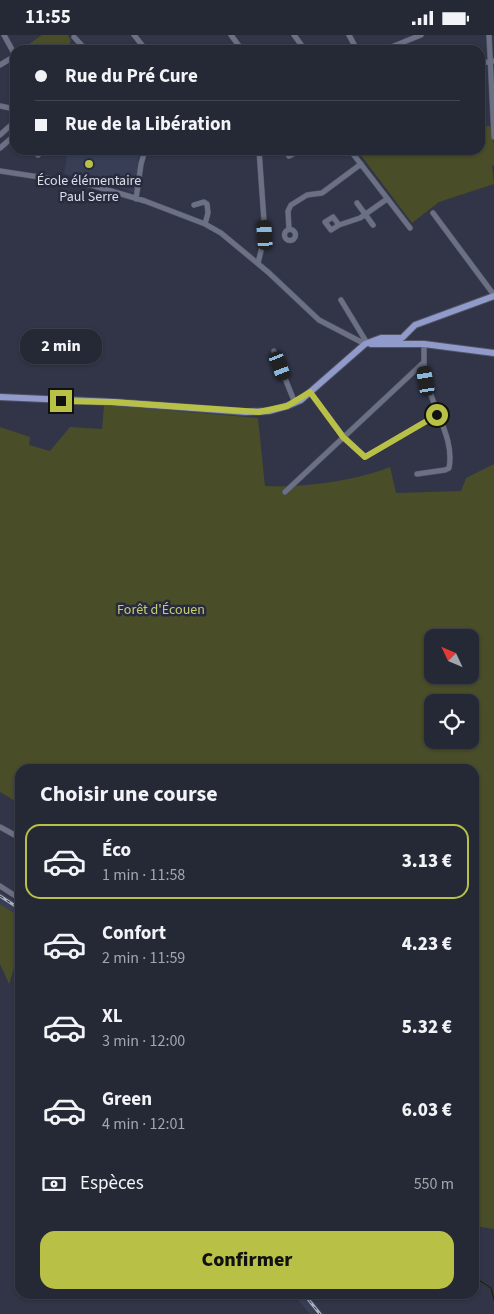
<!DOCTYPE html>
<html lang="fr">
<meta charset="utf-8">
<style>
body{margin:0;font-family:"Source Sans 3",sans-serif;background:#2d303d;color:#f1f3f6;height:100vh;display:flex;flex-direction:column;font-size:19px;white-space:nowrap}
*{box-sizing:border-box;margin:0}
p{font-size:16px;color:#a3a6ad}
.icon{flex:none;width:28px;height:28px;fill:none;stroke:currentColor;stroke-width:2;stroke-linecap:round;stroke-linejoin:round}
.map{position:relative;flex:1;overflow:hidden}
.drawer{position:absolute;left:15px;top:729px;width:464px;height:535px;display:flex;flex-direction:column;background:#252835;border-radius:15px;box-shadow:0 1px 4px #0004,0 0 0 1px #424450}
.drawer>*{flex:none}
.top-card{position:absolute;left:10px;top:10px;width:475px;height:110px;border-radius:15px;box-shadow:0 1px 4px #0004,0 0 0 1px #424450;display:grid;align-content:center;height:110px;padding:0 25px;background:#252835}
.needle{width:32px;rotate:314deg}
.tools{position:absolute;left:424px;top:594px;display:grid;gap:10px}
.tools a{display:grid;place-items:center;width:55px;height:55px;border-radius:10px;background:#252835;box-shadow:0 1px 4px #0004,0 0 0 1px #424450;font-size:25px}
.end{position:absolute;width:22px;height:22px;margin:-11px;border:6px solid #b8c146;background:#111;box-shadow:0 0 0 2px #111}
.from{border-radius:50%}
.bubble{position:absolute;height:35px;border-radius:15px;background:#252835;box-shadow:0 1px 4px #0004,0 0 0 1px #424450;font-size:16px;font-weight:800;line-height:35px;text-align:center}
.car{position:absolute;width:15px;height:30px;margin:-15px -8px;border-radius:6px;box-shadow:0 0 4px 1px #0007;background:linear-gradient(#222 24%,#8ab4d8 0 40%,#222 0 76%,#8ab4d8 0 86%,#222 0)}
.top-card b{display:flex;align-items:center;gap:18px;height:48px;font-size:19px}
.top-card b+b{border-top:1px solid #424450}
.top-card i{width:12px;height:12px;background:#f1f3f6}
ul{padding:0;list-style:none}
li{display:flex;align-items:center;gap:15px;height:75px;margin:0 10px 8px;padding:0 15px;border:2px solid transparent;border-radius:15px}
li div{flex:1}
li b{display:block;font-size:19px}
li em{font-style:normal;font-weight:800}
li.on{border-color:#b8c146}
li>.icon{width:45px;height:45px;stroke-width:1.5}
h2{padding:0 25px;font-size:22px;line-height:60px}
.pay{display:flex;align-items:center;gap:12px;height:55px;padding:0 25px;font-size:19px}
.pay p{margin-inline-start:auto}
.primary-button{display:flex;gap:10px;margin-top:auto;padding:10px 25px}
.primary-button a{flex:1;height:58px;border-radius:15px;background:#b8c146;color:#111;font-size:20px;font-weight:800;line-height:58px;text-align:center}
.status{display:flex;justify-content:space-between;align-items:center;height:35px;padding:0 25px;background:#252835;direction:ltr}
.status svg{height:14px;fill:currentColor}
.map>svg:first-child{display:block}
</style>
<div class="status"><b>11:55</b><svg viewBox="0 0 49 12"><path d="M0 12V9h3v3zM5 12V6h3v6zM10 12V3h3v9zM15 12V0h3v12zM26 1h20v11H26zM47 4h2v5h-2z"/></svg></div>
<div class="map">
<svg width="494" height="1279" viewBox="0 0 494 1279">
<rect width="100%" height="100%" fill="#313547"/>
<path fill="#383e56" d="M68,115H139L135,158L117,152L115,148L108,149L64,139Z
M0,857L20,870V882L0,869Z
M293,1259H308L324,1279H310Z"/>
<path fill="#494d28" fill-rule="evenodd" d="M42,0H68L71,6L67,15H33L29,9Z
M490,91L494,109V130L492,131L494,149L439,167L412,188L357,115H480V92Z
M104,370L258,383L265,451C303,453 354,446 390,432L396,458L461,456L466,443L494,429V1194L474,1191V734H20V769L0,757V392L30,402L29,410L50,416L70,392L102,394ZM432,602H470V640H432ZM432,668H470V705H432Z
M0,869L20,882V923L16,927L9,949L0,929Z"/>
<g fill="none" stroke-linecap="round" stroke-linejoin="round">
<path stroke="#1b1c00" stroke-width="1" d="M474,1242L491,1253L494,1265"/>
<g stroke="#4f5362" stroke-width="6">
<path id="minor" d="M4,0L15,20
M134,0L146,15
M231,0L242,15
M294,0L305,15
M349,0L357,15
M489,0L494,102
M74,2L86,15
M25,15L28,13
M384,15L421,0
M480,28L494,26
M0,30L15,21
M0,71L15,74
M0,100L11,90L15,94
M0,113L15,100
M33,115L38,120L44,115
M285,115L289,121L301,115
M350,115L410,193
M0,136L91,150L145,166L205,189L221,198L268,237L319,285L365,309
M136,164L141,129L145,115
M357,168L373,190
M194,170L204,167L207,169L208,178L205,189
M433,178L494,260
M339,190L333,182L325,187L331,195L339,190L360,183L387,164
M289,194L288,176L291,170L307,160L322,158L361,129
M284.5 200a5.5 5.5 0 1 1 11 0a5.5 5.5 0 1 1-11 0Z
M258,228L265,200L259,115
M341,265L367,308
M274,316L295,368
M310,357L343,401L365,422L437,380
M417,439L445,435L449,433C456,399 425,366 424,327
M285,457L424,327V309
M0,792L20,803
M0,851L20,864"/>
</g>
<g stroke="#4f5362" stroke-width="8">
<path id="major" d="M371,309H424L494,318
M0,362L112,367L246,377L269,376L287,371L301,365L365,309L381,303H402L415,290L494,261"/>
</g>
<use href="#minor" stroke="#6b7085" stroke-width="5"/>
<use href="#major" stroke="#909bcb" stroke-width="6"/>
<g stroke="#b0b4c0" stroke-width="3">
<path id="rail" d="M0,861L20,874
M304,1259L320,1279"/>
</g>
<use href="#rail" stroke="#272b3d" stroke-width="1" stroke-dasharray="4" stroke-linecap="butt"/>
</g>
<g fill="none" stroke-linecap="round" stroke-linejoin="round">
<path stroke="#b8c146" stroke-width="6" d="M61,366L112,367L259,377L287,371L310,357L343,402L365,422L437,380"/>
</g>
<circle fill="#b8c146" stroke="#272b3d" stroke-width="2" cx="89" cy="129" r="5"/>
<g text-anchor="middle" stroke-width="5" stroke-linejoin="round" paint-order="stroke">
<g font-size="14" fill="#dbdfea" stroke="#272b3d">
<text x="89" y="150">École élémentaire<tspan x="89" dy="16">Paul Serre</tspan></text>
</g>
<g font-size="14" fill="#c5cd72" stroke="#272b3d">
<text x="161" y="579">Forêt d'Écouen</text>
</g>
</g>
</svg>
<div class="tools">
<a><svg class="needle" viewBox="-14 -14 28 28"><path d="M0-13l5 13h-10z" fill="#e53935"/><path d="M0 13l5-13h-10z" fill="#a3a6ad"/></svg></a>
<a><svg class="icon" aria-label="locate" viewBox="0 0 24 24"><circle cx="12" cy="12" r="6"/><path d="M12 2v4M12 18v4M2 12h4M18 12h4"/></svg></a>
</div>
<i class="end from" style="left:437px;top:380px"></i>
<i class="end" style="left:61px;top:366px"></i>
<div class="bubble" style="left:20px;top:294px;width:82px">2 min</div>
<i class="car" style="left:265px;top:200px;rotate:356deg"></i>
<i class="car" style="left:280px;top:331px;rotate:159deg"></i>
<i class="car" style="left:426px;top:346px;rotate:350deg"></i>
<div class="top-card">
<b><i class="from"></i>Rue du Pré Cure</b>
<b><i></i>Rue de la Libération</b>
</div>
<section class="drawer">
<h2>Choisir une course</h2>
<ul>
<li class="on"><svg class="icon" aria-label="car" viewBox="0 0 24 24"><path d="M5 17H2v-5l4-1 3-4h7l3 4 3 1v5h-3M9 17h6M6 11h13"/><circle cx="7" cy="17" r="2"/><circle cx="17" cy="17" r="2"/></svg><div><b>Éco</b><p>1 min · 11:58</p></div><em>3.13 €</em></li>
<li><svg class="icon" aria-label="car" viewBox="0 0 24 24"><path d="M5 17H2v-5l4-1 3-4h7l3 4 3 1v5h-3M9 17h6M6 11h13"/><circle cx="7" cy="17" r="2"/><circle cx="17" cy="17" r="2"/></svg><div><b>Confort</b><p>2 min · 11:59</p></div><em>4.23 €</em></li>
<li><svg class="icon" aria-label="car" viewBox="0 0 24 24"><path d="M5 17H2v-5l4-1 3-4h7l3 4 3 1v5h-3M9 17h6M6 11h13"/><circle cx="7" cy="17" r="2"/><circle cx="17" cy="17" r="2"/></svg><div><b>XL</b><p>3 min · 12:00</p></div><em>5.32 €</em></li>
<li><svg class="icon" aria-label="car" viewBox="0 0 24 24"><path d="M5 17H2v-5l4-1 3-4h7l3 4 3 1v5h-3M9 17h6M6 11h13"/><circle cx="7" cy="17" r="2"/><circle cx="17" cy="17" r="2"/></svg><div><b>Green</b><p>4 min · 12:01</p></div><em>6.03 €</em></li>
</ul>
<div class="pay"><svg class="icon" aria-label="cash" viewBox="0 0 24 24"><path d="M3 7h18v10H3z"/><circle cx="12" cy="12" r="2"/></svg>Espèces<p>550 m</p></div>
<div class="primary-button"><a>Confirmer</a></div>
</section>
</div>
